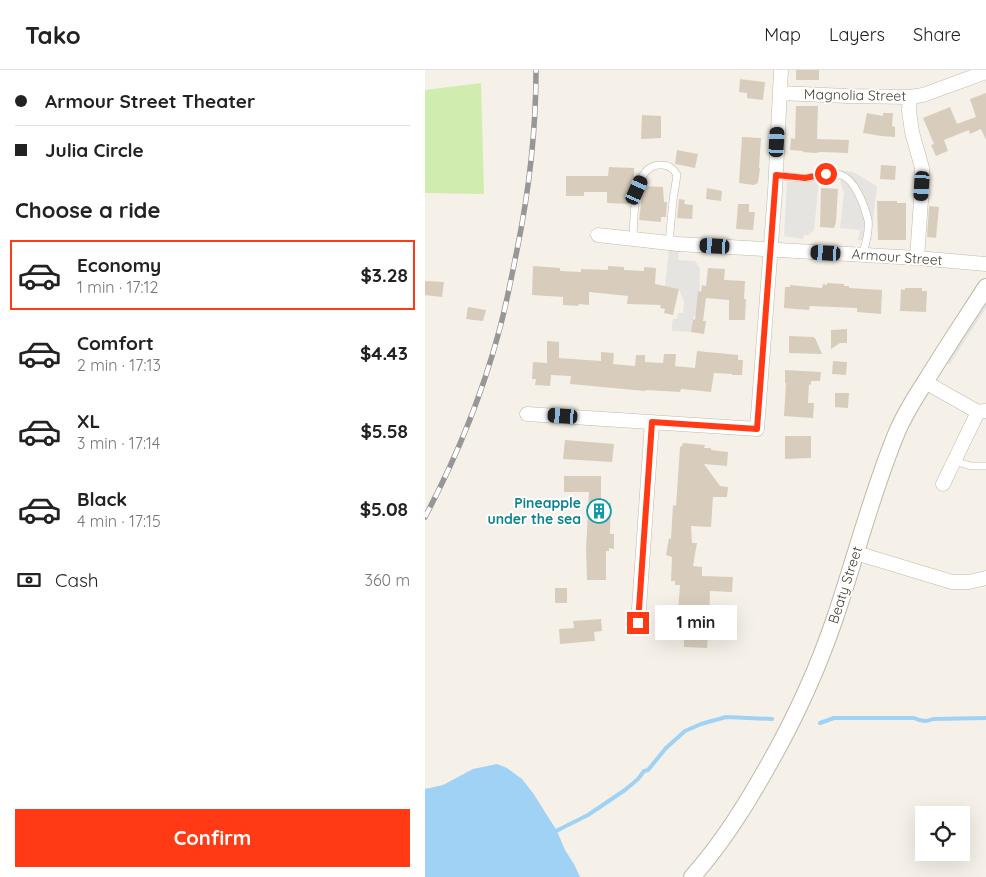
<!DOCTYPE html>
<meta charset="utf-8">
<style>
body{margin:0;font-family:Quicksand,sans-serif;background:#f6f6f6;color:#222;height:100vh;display:flex;flex-direction:column;font-size:19px;white-space:nowrap}
*{box-sizing:border-box;margin:0}
p{font-size:16px;color:#767676}
.icon{flex:none;width:28px;height:28px;fill:none;stroke:currentColor;stroke-width:2;stroke-linecap:round;stroke-linejoin:round}
.map{position:relative;flex:1;overflow:hidden}
.details{display:flex;flex-direction:column;background:#fff;width:425px}
.details>*{flex:none}
.top-card{display:grid;align-content:center;height:110px;padding:0 15px;background:#fff}
.buttons{position:absolute;left:490px;top:736px;display:grid;gap:10px}
.buttons a{display:grid;place-items:center;width:55px;height:55px;border-radius:0px;background:#fff;box-shadow:0 5px 20px #0002;font-size:25px}
.end{position:absolute;width:22px;height:22px;margin:-11px;border:6px solid #ff3a15;background:#fff;box-shadow:0 0 0 2px #fff}
.from{border-radius:50%}
.bubble{position:absolute;height:35px;border-radius:0px;background:#fff;box-shadow:0 5px 20px #0002;font-size:16px;font-weight:700;line-height:35px;text-align:center}
.car{position:absolute;width:15px;height:30px;margin:-15px -8px;border-radius:6px;box-shadow:0 0 4px 1px #0007;background:linear-gradient(#222 24%,#8ab4d8 0 40%,#222 0 76%,#8ab4d8 0 86%,#222 0)}
.top-card b{display:flex;align-items:center;gap:18px;height:48px;font-size:19px}
.top-card b+b{border-top:1px solid #e0e0e0}
.top-card i{width:12px;height:12px;background:#222}
ul{padding:0;list-style:none}
li{display:flex;align-items:center;gap:15px;height:70px;margin:0 10px 8px;padding:0 5px;border:2px solid transparent;border-radius:0px}
li div{flex:1}
li b{display:block;font-size:19px}
li em{font-style:normal;font-weight:700}
li.current{border-color:#ff3a15}
li>.icon{width:45px;height:45px;stroke-width:1.5}
h2{padding:0 15px;font-size:22px;line-height:60px}
.pay{display:flex;align-items:center;gap:12px;height:55px;padding:0 15px;font-size:19px}
.pay p{margin-inline-start:auto}
.cta{display:flex;gap:10px;margin-top:auto;padding:10px 15px}
.cta a{flex:1;height:58px;border-radius:0px;background:#ff3a15;color:#fff;font-size:20px;font-weight:700;line-height:58px;text-align:center}
header{display:flex;align-items:center;gap:30px;box-sizing:border-box;height:70px;padding:0 25px;background:#fff;border-bottom:1px solid #e0e0e0}
header strong{font-size:24px}
nav{display:flex;gap:28px;margin-inline-start:auto;font-size:18px}
main{display:flex;flex:1;min-height:0}
.map>svg:first-child{display:block}
</style>
<header>
<strong>Tako</strong>
<nav><a>Map</a><a>Layers</a><a>Share</a></nav>
</header>
<main>
<section class="details">
<div class="top-card">
<b><i class="from"></i>Armour Street Theater</b>
<b><i></i>Julia Circle</b>
</div>
<h2>Choose a ride</h2>
<ul>
<li class="current"><svg class="icon" aria-label="car" viewBox="0 0 24 24"><path d="M5 17H2v-5l4-1 3-4h7l3 4 3 1v5h-3M9 17h6M6 11h13"/><circle cx="7" cy="17" r="2"/><circle cx="17" cy="17" r="2"/></svg><div><b>Economy</b><p>1 min · 17:12</p></div><em>$3.28</em></li>
<li><svg class="icon" aria-label="car" viewBox="0 0 24 24"><path d="M5 17H2v-5l4-1 3-4h7l3 4 3 1v5h-3M9 17h6M6 11h13"/><circle cx="7" cy="17" r="2"/><circle cx="17" cy="17" r="2"/></svg><div><b>Comfort</b><p>2 min · 17:13</p></div><em>$4.43</em></li>
<li><svg class="icon" aria-label="car" viewBox="0 0 24 24"><path d="M5 17H2v-5l4-1 3-4h7l3 4 3 1v5h-3M9 17h6M6 11h13"/><circle cx="7" cy="17" r="2"/><circle cx="17" cy="17" r="2"/></svg><div><b>XL</b><p>3 min · 17:14</p></div><em>$5.58</em></li>
<li><svg class="icon" aria-label="car" viewBox="0 0 24 24"><path d="M5 17H2v-5l4-1 3-4h7l3 4 3 1v5h-3M9 17h6M6 11h13"/><circle cx="7" cy="17" r="2"/><circle cx="17" cy="17" r="2"/></svg><div><b>Black</b><p>4 min · 17:15</p></div><em>$5.08</em></li>
</ul>
<div class="pay"><svg class="icon" aria-label="cash" viewBox="0 0 24 24"><path d="M3 7h18v10H3z"/><circle cx="12" cy="12" r="2"/></svg>Cash<p>360 m</p></div>
<div class="cta"><a>Confirm</a></div>
</section>
<div class="map">
<svg width="561" height="807" viewBox="0 0 561 807">
<rect width="100%" height="100%" fill="#f5f1e8"/>
<path fill="#d0ecae" d="M56,13L59,124L0,123V20Z"/>
<path fill="#e6e4e0" d="M415,100L428,102L452,116L446,170H433L435,160L415,158L419,122L416,115Z
M386,110L394,111L389,160L383,165H379L378,169L359,166L362,112H370Z
M244,177L258,179L254,182L253,190L270,191L275,198L274,238L268,249L266,262L247,261V254L248,249H252L253,243H258L259,232L254,219L240,216Z
M561,230V238L525,294H519Z"/>
<path fill="#a0d2f6" d="M72,694L82,698L97,709L108,723L132,761L140,780L149,794L155,807H0V719L18,715L48,699Z"/>
<g fill="none" stroke-linecap="round" stroke-linejoin="round">
<path stroke="#a0d2f6" stroke-width="4" d="M395,653L409,648H489C495,651 502,652 508,649L561,648
M127,763L163,745L200,720L213,709L219,701L223,700L241,678L260,661L276,654L301,647L347,649"/>
</g>
<path fill="#d8cdbc" d="M371,0H394V10H371Z
M315,9L340,12L338,30L322,28V23L314,22Z
M561,23V70L556,59L545,64L544,60L519,70L523,81L511,86L506,75L509,74L498,48L525,37L532,54L551,47L545,29Z
M371,36H393L392,69L424,70L423,83L396,82L390,83L378,82V81L365,80L366,68L370,69Z
M442,43L458,46V43H468L467,56L470,57V67L456,66L438,63Z
M217,45L236,46V68L216,69Z
M317,67L336,68L334,98H335L333,113L329,115L314,113Z
M252,80L273,84L270,98L250,94Z
M456,95L471,96L470,110L455,109Z
M184,97L209,98V115L205,134L182,133V122H159V126H141V106H183Z
M219,116L238,117L239,132H242L241,147H236V152L214,150L217,125Z
M282,118L297,121L296,131L281,129Z
M396,118L413,119L411,152L409,158L395,157Z
M254,129L260,130L259,134L268,135L267,149L252,148Z
M452,131H472V133H481V170H453Z
M313,134H324V142H330L328,160L311,159Z
M504,136L514,137L511,168L502,167Z
M108,196L135,198V201L156,202V199L183,200V196L199,197V200L219,201V197L231,198L230,214L254,219L248,245L239,243L240,239L235,238L236,235L202,234L203,226L164,222V235L154,234L153,236L138,235V227L107,225Z
M283,198L300,199L299,210L320,211L319,229H321L320,250H304V230L281,228L278,251H281L279,264L266,262L268,249L270,250L273,221L276,222L277,215L281,216Z
M0,211L19,212L17,227L0,225Z
M402,213L419,214V216H424V218L457,220L456,244L432,242V238L385,236L384,240L359,238L360,217H365V215L397,218L398,214L402,215Z
M480,218H497V221H502L501,242L475,241L476,219L480,220Z
M43,237L61,240L58,251L41,249Z
M422,259V273H415L406,279V260Z
M364,266L388,267L390,268L397,284L364,283Z
M122,271L134,272V288L176,291V282L189,283L188,294L210,296L211,285H220V292L238,293L239,284H251L250,296L270,298L272,281L313,285V290H318L317,305H307V304L289,303L286,322L256,319L255,322L221,320L220,321L145,314L146,306L126,305L125,316L110,315L111,309H107L108,292L122,293Z
M408,291L422,292L421,305L407,304Z
M360,300L396,302L395,311H386V315L384,314L383,333H389L388,348L359,346L361,313H360Z
M410,323H424L423,338L410,337Z
M360,366H386V388L360,389Z
M140,370L189,374L187,392L138,389Z
M258,373L280,375L279,378H286V380L303,382L302,396L279,394L295,416L303,417L302,427H288L286,457L266,456L267,473H272L268,496L277,497V506L308,507L307,522L285,521L284,547L264,546V543L253,542L255,515H250V511H246L247,487L241,485L244,468L246,469L248,435L251,436L255,377L257,376Z
M139,406H176V432L186,433L185,460V464H189V479L184,478V481H181V510H162L161,480L164,422H139Z
M130,518H142V533H130Z
M176,549L177,561L169,562L170,571L135,574L134,559L149,558L148,551Z
M259,564L283,566L282,578L259,577Z"/>
<g fill="none" stroke-linecap="round" stroke-linejoin="round">
<g stroke="#c1b9a9" stroke-width="8">
<path id="service" d="M351,105C360,106 369,108 378,108C391,108 403,101 416,105C430,109 440,137 443,150C445,161 440,174 438,185
M208,169C209,150 207,92 237,95C244,95 249,99 252,105L248,130L244,173
M529,391L546,396H561"/>
</g>
<g stroke="#c1b9a9" stroke-width="15">
<path id="minor" d="M355,23L422,26L485,27L498,25L561,2
M485,27L484,41L487,62L497,98V116L492,188
M173,165L253,174L492,188L561,194
M500,312L553,342L560,341
M102,344L332,359L350,122L356,0
M518,414L553,342
M431,483L527,512H544L561,508
M213,553L227,352"/>
</g>
<g stroke="#c1b9a9" stroke-width="18">
<path id="tertiary" d="M267,807C294,777 316,743 336,708C366,657 391,604 410,548C431,486 447,422 472,362C480,343 491,326 502,309C521,278 541,248 561,217"/>
</g>
<use href="#service" stroke="#fff" stroke-width="7"/>
<use href="#minor" stroke="#fff" stroke-width="14"/>
<use href="#tertiary" stroke="#fff" stroke-width="16"/>
<g stroke="#979797" stroke-width="5.5">
<path id="rail" d="M0,447C30,390 56,328 73,265C81,237 86,209 92,180C104,121 111,60 111,0"/>
</g>
<use href="#rail" stroke="#fff" stroke-width="4" stroke-dasharray="11" stroke-linecap="butt"/>
</g>
<g fill="none" stroke-linecap="round" stroke-linejoin="round">
<path stroke="#ff3a15" stroke-width="6" d="M213,553L227,352L332,359L351,105L380,108L401,104"/>
</g>
<defs>
<g id="building-ring" transform="scale(1.25)"><circle r="9.5" fill="#fff" stroke="#0f9aa8" stroke-width="1.5"/><path d="M-4-6H4V6H1V3H-1V6H-4ZM-2.5-4.3h1.7v1.8h-1.7ZM.8-4.3h1.7v1.8H.8ZM-2.5-1h1.7V.8h-1.7ZM.8-1h1.7V.8H.8Z" fill="#0f9aa8"/></g>
</defs>
<g fill-rule="evenodd">
<use href="#building-ring" x="174" y="441"/>
</g>
<g text-anchor="middle" stroke-width="4" stroke-linejoin="round" paint-order="stroke">
<g font-size="14" fill="#494236" stroke="#fff">
<text transform="translate(430 25) rotate(1)" y="5">Magnolia Street</text>
<text transform="translate(472 187) rotate(4)" y="5">Armour Street</text>
<text transform="translate(420 515) rotate(-72)" y="5">Beaty Street</text>
</g>
<g font-size="14" font-weight="bold" fill="#0d838f" stroke="#fff" text-anchor="end">
<text x="156" y="438">Pineapple<tspan x="156" dy="16">under the sea</tspan></text>
</g>
</g>
</svg>
<div class="buttons">
<a><svg class="icon" aria-label="locate" viewBox="0 0 24 24"><circle cx="12" cy="12" r="6"/><path d="M12 2v4M12 18v4M2 12h4M18 12h4"/></svg></a>
</div>
<i class="end from" style="left:401px;top:104px"></i>
<i class="end" style="left:213px;top:553px"></i>
<div class="bubble" style="left:230px;top:535px;width:82px">1 min</div>
<i class="car" style="left:352px;top:72px;rotate:3deg"></i>
<i class="car" style="left:497px;top:116px;rotate:184deg"></i>
<i class="car" style="left:212px;top:120px;rotate:24deg"></i>
<i class="car" style="left:290px;top:176px;rotate:273deg"></i>
<i class="car" style="left:401px;top:183px;rotate:273deg"></i>
<i class="car" style="left:138px;top:346px;rotate:274deg"></i>
</div>
</main>
